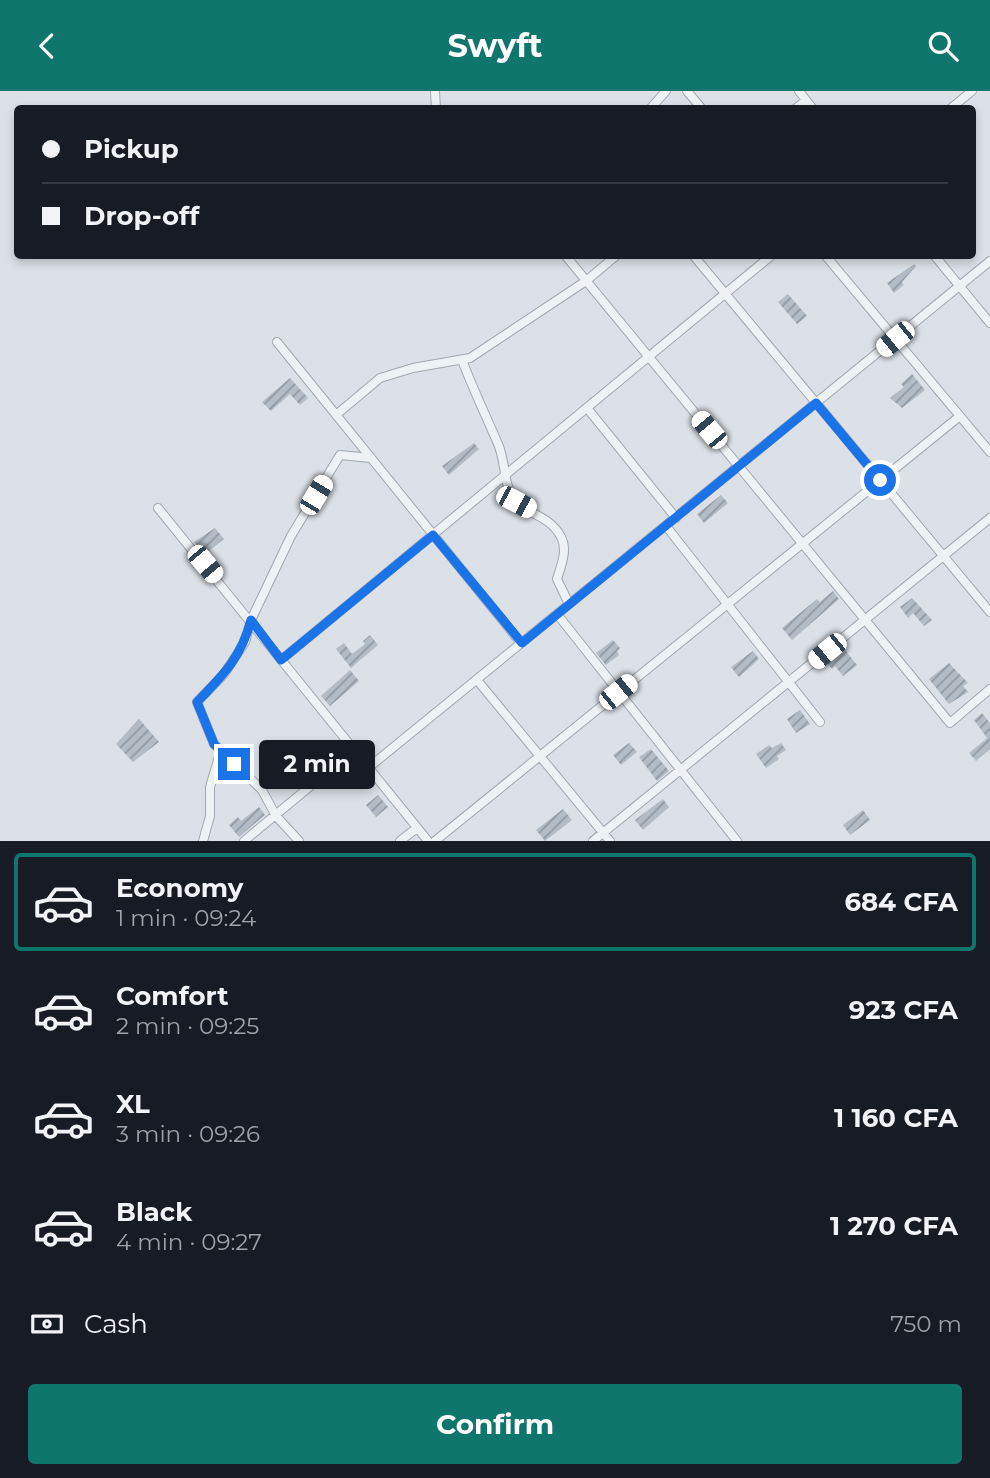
<!DOCTYPE html>
<meta charset="utf-8">
<style>
body{margin:0;font-family:Montserrat,sans-serif;background:#20242c;color:#f1f3f6;height:100vh;display:flex;flex-direction:column;font-size:26px;white-space:nowrap}
*{box-sizing:border-box;margin:0}
p{font-size:23px;color:#9ea1a6}
.icon{flex:none;width:38px;height:38px;fill:none;stroke:currentColor;stroke-width:2;stroke-linecap:round;stroke-linejoin:round}
.map{position:relative;height:750px;overflow:hidden}
.details{display:flex;flex-direction:column;background:#171b24;flex:1}
.details>*{flex:none}
.guide{position:absolute;left:14px;top:14px;width:962px;height:154px;border-radius:7px;box-shadow:0 4px 10px #0003;display:grid;align-content:center;height:154px;padding:0 28px;background:#171b24}
.end{position:absolute;width:32px;height:32px;margin:-16px;border:9px solid #1a73e8;background:#fff;box-shadow:0 0 0 4px #fff}
.from{border-radius:50%}
.bubble{position:absolute;height:49px;border-radius:7px;background:#171b24;box-shadow:0 4px 10px #0003;font-size:23px;font-weight:700;line-height:49px;text-align:center}
.car{position:absolute;width:21px;height:42px;margin:-21px -10px;border-radius:9px;box-shadow:0 0 5px 2px #0007;background:linear-gradient(#fff 24%,#345 0 40%,#fff 0 76%,#345 0 86%,#fff 0)}
.guide b{display:flex;align-items:center;gap:24px;height:66px;font-size:26px}
.guide b+b{border-top:2px solid #363941}
.guide i{width:18px;height:18px;background:#f1f3f6}
ul{padding:12px 0 0;list-style:none}
li{display:flex;align-items:center;gap:21px;height:98px;margin:0 14px 10px;padding:0 14px;border:4px solid transparent;border-radius:7px}
li div{flex:1}
li b{display:block;font-size:26px}
li em{font-style:normal;font-weight:700}
li.active{border-color:#0f766e}
li>.icon{width:63px;height:63px;stroke-width:1.5}
.pay{display:flex;align-items:center;gap:18px;height:77px;padding:0 28px;font-size:26px}
.pay p{margin-inline-start:auto}
.primary-button{display:flex;gap:14px;margin-top:auto;padding:14px 28px}
.primary-button a{flex:1;height:80px;border-radius:7px;background:#0f766e;color:#fff;font-size:28px;font-weight:700;line-height:80px;text-align:center}
header{display:flex;justify-content:space-between;align-items:center;height:91px;padding:0 28px;background:#0f766e;color:#fff;font-size:32px;font-weight:700}
.map>svg:first-child{display:block}
</style>
<header><svg class="icon" aria-label="back" viewBox="0 0 24 24"><path d="M15 5l-7 7 7 7"/></svg>Swyft<svg class="icon" aria-label="search" viewBox="0 0 24 24"><circle cx="10" cy="10" r="6"/><path d="M15 15l6 6"/></svg></header>
<div class="map">
<svg width="990" height="750" viewBox="0 0 990 750">
<defs>
<pattern id="building-hatch" width="6" height="6" patternUnits="userSpaceOnUse" patternTransform="scale(1.75)"><rect width="6" height="6" fill="#b3bbc4"/><path d="M-1 1l2-2M0 6l6-6M5 7l2-2" fill="none" stroke="#9198a1"/></pattern>
</defs>
<rect width="100%" height="100%" fill="#dce1e7"/>
<path fill="url(#building-hatch)" d="M914,173L916,175L902,191L904,194L894,202L887,192Z
M788,203L807,225L797,233L778,211Z
M912,283L925,299L902,317L890,307L904,296L901,293Z
M290,287L308,307L300,314L290,303L271,320L262,311Z
M474,352L479,358L449,384L442,375Z
M721,404L728,412L704,432L697,423Z
M215,437L224,448L205,463L194,451Z
M833,500L839,508L792,549L782,537L817,508L820,511Z
M912,507L932,529L924,535L913,522L908,527L900,516Z
M370,544L378,554L351,577L336,558L344,552L352,563L365,553L363,550Z
M613,549L620,557L617,560L619,564L606,574L596,562Z
M845,559L857,574L843,585L835,575L832,578L827,572Z
M753,560L759,568L739,586L731,576Z
M949,572L968,592L963,595L968,601L949,613L929,588Z
M350,579L359,590L330,615L321,605Z
M800,619L810,633L796,642L787,628Z
M982,622L990,632V658L976,670L969,662L987,647L974,629Z
M139,628L159,651L133,671L116,653Z
M629,652L637,661L621,674L613,664Z
M781,652L786,659L777,665L779,668L766,677L756,663L769,654L772,657Z
M651,658L669,680L657,690L639,666Z
M378,704L388,716L376,726L366,714Z
M663,708L669,716L643,739L635,729Z
M259,716L265,724L239,746L229,734L238,726L241,730Z
M563,718L572,729L545,750L536,739Z
M863,719L870,729L850,744L843,734Z"/>
<g fill="none" stroke-linecap="round" stroke-linejoin="round">
<g stroke="#a1a8b1" stroke-width="10">
<path id="street" d="M435,0L436,18
M687,0L702,18
M799,0L813,18
M650,18L666,0
M795,18L806,9
M950,18L972,0
M565,164L950,632L990,598
M693,164L990,521
M825,164L990,361
M934,164L990,232
M277,251L521,552
M462,269C473,298 486,325 498,353C506,371 503,394 515,410C524,422 550,424 561,446C568,459 561,475 557,488L569,513
M587,317L676,427
M336,324L380,287L413,277L470,267L586,190L617,164
M158,417L428,750
M666,435L820,631
M557,523L737,750
M281,569L772,164
M477,589L610,750
M368,677L990,170
M203,750L210,725V696L221,659
M244,750L354,659
M299,750L276,725L262,699L214,653L197,611L224,583L245,551L251,529L291,445L340,364L371,367
M400,750L417,737
M435,750L960,325
M593,750L990,427"/>
</g>
<use href="#street" stroke="#eff2f5" stroke-width="8"/>
</g>
<g fill="none" stroke-linecap="round" stroke-linejoin="round">
<path stroke="#1a73e8" stroke-width="9" d="M234,673L214,653L197,611C223,584 241,567 251,529L281,569L433,444L522,552L816,312L880,389"/>
</g>
</svg>
<i class="end from" style="left:880px;top:389px"></i>
<i class="end" style="left:234px;top:673px"></i>
<div class="bubble" style="left:259px;top:649px;width:116px">2 min</div>
<i class="car" style="left:895px;top:248px;rotate:231deg"></i>
<i class="car" style="left:709px;top:339px;rotate:320deg"></i>
<i class="car" style="left:316px;top:404px;rotate:31deg"></i>
<i class="car" style="left:516px;top:411px;rotate:118deg"></i>
<i class="car" style="left:205px;top:473px;rotate:140deg"></i>
<i class="car" style="left:827px;top:560px;rotate:231deg"></i>
<i class="car" style="left:618px;top:601px;rotate:51deg"></i>
<div class="guide">
<b><i class="from"></i>Pickup</b>
<b><i></i>Drop-off</b>
</div>
</div>
<section class="details">
<ul>
<li class="active"><svg class="icon" aria-label="car" viewBox="0 0 24 24"><path d="M5 17H2v-5l4-1 3-4h7l3 4 3 1v5h-3M9 17h6M6 11h13"/><circle cx="7" cy="17" r="2"/><circle cx="17" cy="17" r="2"/></svg><div><b>Economy</b><p>1 min · 09:24</p></div><em>684 CFA</em></li>
<li><svg class="icon" aria-label="car" viewBox="0 0 24 24"><path d="M5 17H2v-5l4-1 3-4h7l3 4 3 1v5h-3M9 17h6M6 11h13"/><circle cx="7" cy="17" r="2"/><circle cx="17" cy="17" r="2"/></svg><div><b>Comfort</b><p>2 min · 09:25</p></div><em>923 CFA</em></li>
<li><svg class="icon" aria-label="car" viewBox="0 0 24 24"><path d="M5 17H2v-5l4-1 3-4h7l3 4 3 1v5h-3M9 17h6M6 11h13"/><circle cx="7" cy="17" r="2"/><circle cx="17" cy="17" r="2"/></svg><div><b>XL</b><p>3 min · 09:26</p></div><em>1 160 CFA</em></li>
<li><svg class="icon" aria-label="car" viewBox="0 0 24 24"><path d="M5 17H2v-5l4-1 3-4h7l3 4 3 1v5h-3M9 17h6M6 11h13"/><circle cx="7" cy="17" r="2"/><circle cx="17" cy="17" r="2"/></svg><div><b>Black</b><p>4 min · 09:27</p></div><em>1 270 CFA</em></li>
</ul>
<div class="pay"><svg class="icon" aria-label="cash" viewBox="0 0 24 24"><path d="M3 7h18v10H3z"/><circle cx="12" cy="12" r="2"/></svg>Cash<p>750 m</p></div>
<div class="primary-button"><a>Confirm</a></div>
</section>
